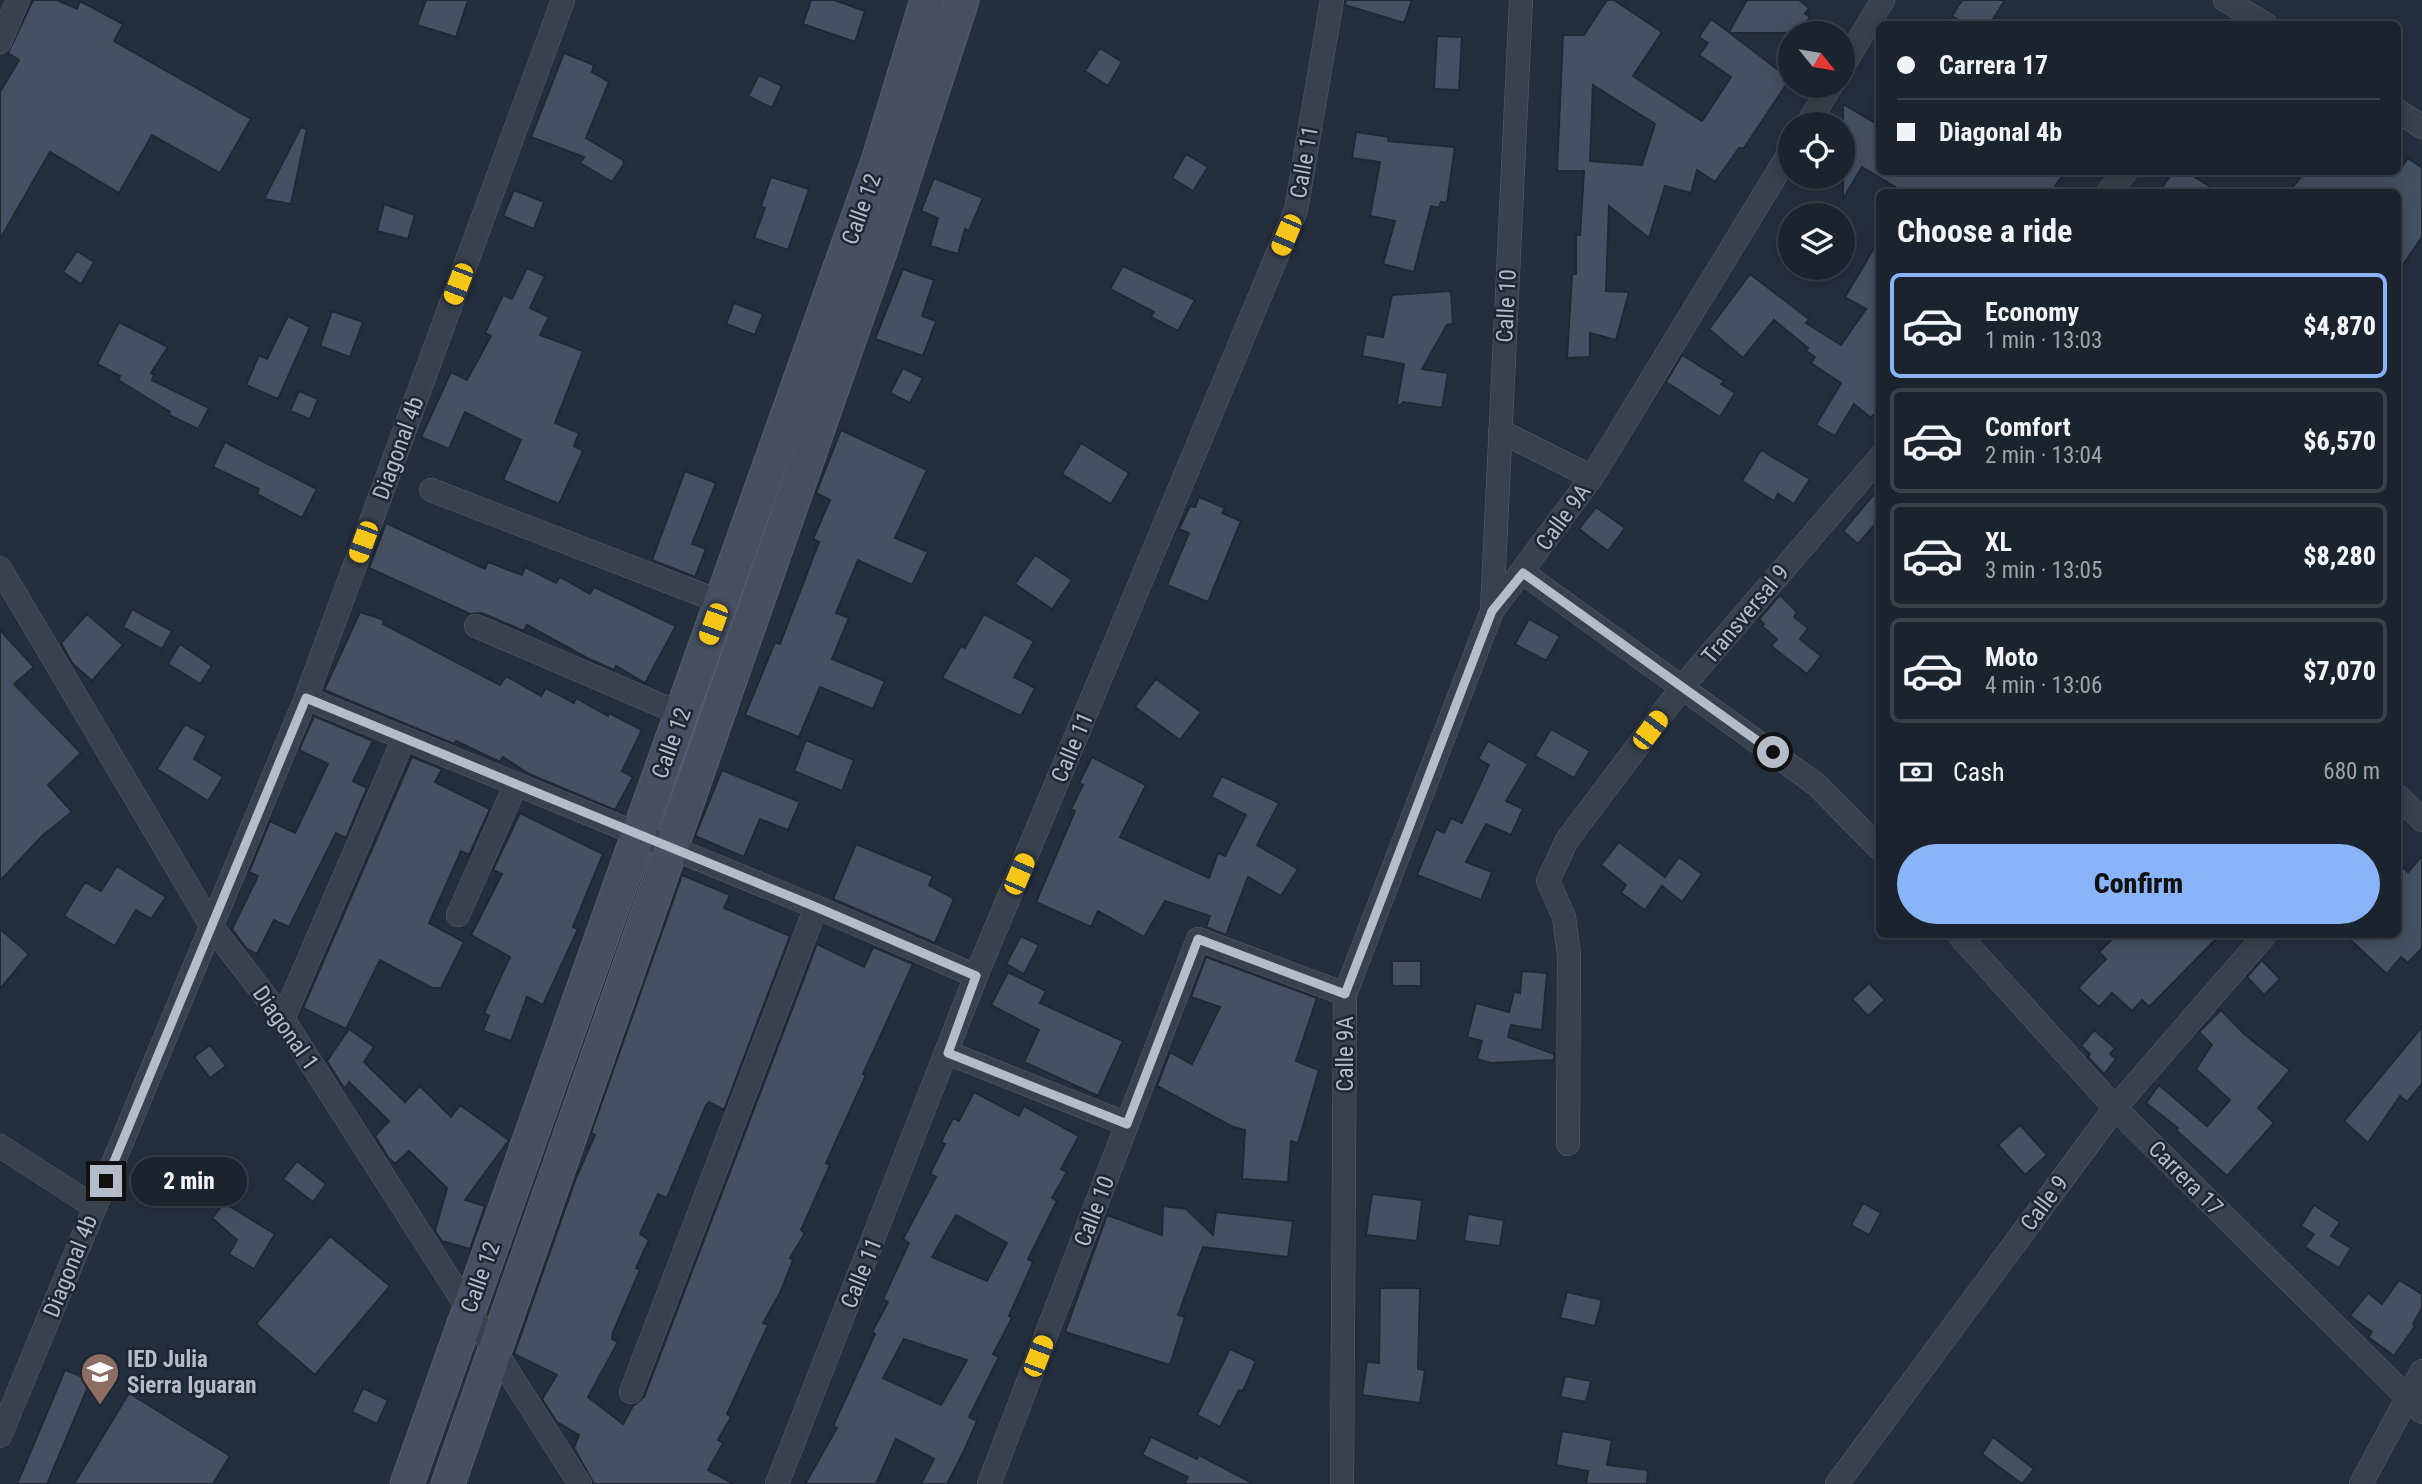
<!DOCTYPE html>
<meta charset="utf-8">
<style>
body{margin:0;font-family:"Roboto Condensed",sans-serif;background:#282f3a;color:#f1f3f6;height:100vh;display:flex;flex-direction:column;font-size:26px;white-space:nowrap}
*{box-sizing:border-box;margin:0}
p{font-size:23px;color:#a0a4aa}
.icon{flex:none;width:38px;height:38px;fill:none;stroke:currentColor;stroke-width:2;stroke-linecap:round;stroke-linejoin:round}
.map{position:relative;flex:1;overflow:hidden}
.panel{position:absolute;left:1876px;top:189px;width:525px;height:749px;display:flex;flex-direction:column;background:#1b232e;border-radius:10px;box-shadow:0 4px 18px #0003,0 0 0 2px #39404a}
.panel>*{flex:none}
.top-card{position:absolute;left:1876px;top:21px;width:525px;height:154px;border-radius:10px;box-shadow:0 4px 18px #0003,0 0 0 2px #39404a;display:grid;align-content:center;height:154px;padding:0 21px;background:#1b232e}
.needle{width:46px;rotate:120deg}
.tools{position:absolute;left:1778px;top:21px;display:grid;gap:14px}
.tools a{display:grid;place-items:center;width:77px;height:77px;border-radius:50%;background:#1b232e;box-shadow:0 4px 18px #0003,0 0 0 2px #39404a;font-size:35px}
.end{position:absolute;width:32px;height:32px;margin:-16px;border:9px solid #b4bcc9;background:#111;box-shadow:0 0 0 4px #111}
.from{border-radius:50%}
.bubble{position:absolute;height:49px;border-radius:24px;background:#1b232e;box-shadow:0 4px 18px #0003,0 0 0 2px #39404a;font-size:23px;font-weight:800;line-height:49px;text-align:center}
.car{position:absolute;width:21px;height:42px;margin:-21px -10px;border-radius:9px;box-shadow:0 0 5px 2px #0007;background:linear-gradient(#f5c518 24%,#345 0 40%,#f5c518 0 76%,#345 0 86%,#f5c518 0)}
.top-card b{display:flex;align-items:center;gap:24px;height:66px;font-size:26px}
.top-card b+b{border-top:2px solid #39404a}
.top-card i{width:18px;height:18px;background:#f1f3f6}
ul{padding:0;list-style:none}
li{display:flex;align-items:center;gap:21px;height:105px;margin:0 14px 10px;padding:0 7px;border:4px solid #39404a;border-radius:10px}
li div{flex:1}
li b{display:block;font-size:26px}
li em{font-style:normal;font-weight:800}
li.selected{border-color:#8ab4f8}
li>.icon{width:63px;height:63px;stroke-width:1.5}
h2{padding:0 21px;font-size:32px;line-height:84px}
.pay{display:flex;align-items:center;gap:18px;height:77px;padding:0 21px;font-size:26px}
.pay p{margin-inline-start:auto}
.action{display:flex;gap:14px;margin-top:auto;padding:14px 21px}
.action a{flex:1;height:80px;border-radius:42px;background:#8ab4f8;color:#111;font-size:28px;font-weight:800;line-height:80px;text-align:center}
.map>svg:first-child{display:block}
</style>
<div class="map">
<svg width="2422" height="1484" viewBox="0 0 2422 1484">
<rect width="100%" height="100%" fill="#242f3e"/>
<path fill="#455162" stroke="#1f2835" stroke-width="2" fill-rule="evenodd" d="M33,0H57L77,9L80,1L123,24L114,41L251,119L220,173L152,135L119,193L50,152L0,239V92L19,60L8,53Z
M426,0H468L456,37L417,25Z
M811,0H834L865,11L855,42L803,24Z
M1346,0H1412L1404,23L1345,5Z
M1607,0H1614L1662,32L1633,76L1702,121L1731,77L1699,55L1708,43L1699,37L1711,19L1729,32L1747,0H1799L1809,8L1805,14L1810,17L1799,33H1730L1790,79L1744,148H1739L1715,182L1697,170L1691,193L1665,186L1649,238L1609,206L1606,291L1629,292L1616,340L1590,333V357L1567,358L1572,274H1576V235H1580L1584,171H1557L1563,35H1584ZM1593,85L1655,124L1642,165L1590,161Z
M1962,0H2005L1990,24H1965L1952,16Z
M1437,36L1462,37L1459,90L1434,89Z
M1100,48L1122,62L1108,86L1085,71Z
M564,53L594,65L592,72L609,82L586,138L623,160L624,164L612,182L580,163L584,157L531,137Z
M759,75L782,86L772,108L748,96Z
M1843,104L1880,126V172H2065L2051,192H1904L1862,167L1843,199Z
M301,127L307,129L291,204L264,199Z
M1356,132L1389,137L1388,141L1455,147L1447,203L1441,202L1439,208L1431,206L1414,272L1383,264L1395,221L1370,216L1380,162L1352,158Z
M1186,154L1208,167L1193,191L1172,178Z
M2408,158L2422,168V237L2398,272V192H2289L2305,172H2398Z
M2173,172H2187L2218,192H2159Z
M771,177L809,189L788,250L754,238L765,208L761,206Z
M934,178L983,198L969,231L965,229L958,254L930,246L938,218L921,211Z
M514,190L544,202L534,229L503,216Z
M384,204L415,215L408,239L377,231Z
M1880,238V408L1871,418L1854,404L1835,436L1816,425L1841,383L1811,363L1815,357L1806,351L1808,348L1774,320L1743,358L1709,329L1750,274L1809,319L1806,323L1841,345L1866,309L1845,297Z
M77,251L94,262L81,284L63,272Z
M1123,266L1195,300L1178,331L1151,317L1154,312L1110,289Z
M527,268L545,276L530,308L549,317L540,335L583,351L555,423L579,433L574,446L583,451L559,504L503,480L521,440L465,412L449,449L421,437L451,372L467,380L491,336L485,333L503,295L512,299Z
M903,269L934,280L922,316L936,321L923,356L875,339Z
M1451,291L1453,324L1447,325L1422,369L1448,373L1442,408L1403,402L1396,408L1404,364L1362,356L1366,334L1383,337L1392,295Z
M734,303L763,314L755,335L726,324Z
M332,311L363,322L350,357L320,346Z
M288,316L310,327L278,399L246,385L259,355L267,359Z
M119,322L168,347L151,373L154,375L152,380L209,408L198,429L169,415L170,412L118,380L120,376L97,364Z
M1682,355L1724,381L1721,384L1735,393L1720,417L1666,382Z
M903,368L923,378L910,403L890,393Z
M299,391L318,399L310,419L290,411Z
M841,430L927,470L895,538L928,552L912,585L858,560L836,613L849,618L832,659L885,681L873,709L820,687L799,737L745,715L775,642L780,644L819,542L813,539L830,500L816,493Z
M225,442L317,489L302,518L257,494L259,489L213,467Z
M1081,443L1129,473L1111,504L1062,474Z
M1761,450L1810,479L1794,504L1778,494L1774,501L1742,481Z
M685,471L716,483L692,544L706,549L695,577L652,560Z
M1880,487V519L1858,544L1843,531Z
M1199,497L1225,508L1222,513L1241,521L1208,602L1167,585L1189,533L1179,529L1190,506L1195,507Z
M1596,507L1625,528L1608,551L1579,529Z
M386,523L485,569L488,562L522,575L525,567L556,583L560,577L590,594L594,587L676,626L645,683L616,666L614,670L587,658L527,625L524,631L482,613L470,614L369,568Z
M1035,555L1072,580L1052,609L1015,584Z
M1780,595L1797,612L1794,617L1808,628L1800,639L1821,656L1807,674L1771,646L1777,639L1762,626L1764,624L1759,619Z
M132,609L172,631L162,649L123,627Z
M360,612L384,620L383,624L500,685L506,676L541,696L546,688L574,703L576,698L608,716L609,713L642,730L622,771L633,777L615,810L529,774L503,757L500,762L456,741L454,744L324,690Z
M87,614L123,645L92,681L72,663L61,643Z
M984,614L1034,641L1014,677L1035,688L1021,716L942,678L961,646L965,648Z
M1529,619L1560,636L1546,661L1515,644Z
M0,630L34,667L14,684L81,753L48,785L72,812L42,836L0,881Z
M180,644L212,666L200,684L168,664Z
M1156,679L1201,712L1180,740L1135,707Z
M314,716L373,741L353,781L367,788L346,838L336,833L289,927L274,920L257,954L247,949L232,929L258,876L249,872L270,821L295,833L328,764L299,750Z
M185,724L206,736L194,759L223,777L208,801L157,769Z
M1551,729L1590,751L1574,778L1535,756Z
M806,740L854,760L842,791L794,771Z
M1488,741L1528,764L1506,801L1523,809L1511,835L1486,824L1466,862L1492,872L1481,900L1417,875L1436,829L1444,833L1451,818L1462,823L1489,765L1478,759Z
M412,757L442,769L435,782L490,809L469,855L461,851L429,923L464,942L441,988H432L380,960L346,1029L303,1008Z
M1092,757L1146,785L1120,837L1209,878L1218,853L1225,856L1246,815L1211,797L1222,776L1279,803L1257,845L1298,869L1281,896L1248,877L1226,935L1206,927L1210,916L1165,901L1144,937L1098,911L1091,927L1036,902L1075,811L1071,809L1083,785L1079,783Z
M722,770L800,802L788,830L760,819L744,857L695,836Z
M520,813L603,854L573,927L578,929L543,1005L527,997L511,1041L483,1031L489,1016L484,1013L510,957L471,935L502,874L493,870Z
M1619,842L1665,877L1679,857L1702,874L1682,902L1662,886L1645,910L1621,893L1626,885L1601,865Z
M856,844L933,876L929,885L954,899L935,943L833,899Z
M2422,856V948L2408,963L2401,957L2387,974L2344,934H2398V863L2408,872Z
M117,866L166,897L151,919L136,910L115,946L64,916L85,882L101,891Z
M682,875L730,895L724,908L790,936L724,1110L709,1102L706,1105L667,1198L658,1194L640,1234L649,1240L636,1268L640,1270L613,1332L612,1339L618,1342L588,1397L623,1424L633,1406L644,1397L817,944L864,967L873,947L913,964L863,1074L866,1075L826,1163L830,1165L801,1230L805,1233L790,1258L793,1260L780,1293L763,1323L768,1325L727,1414L731,1417L718,1440L723,1443L708,1470L734,1484H594L574,1448L579,1435L557,1422L542,1399L557,1375L514,1354L576,1178L595,1135L591,1133Z
M0,929L29,954L0,989Z
M2117,934H2221L2149,1007L2142,1000L2132,1011L2112,993L2099,1007L2078,988L2106,959L2099,952Z
M1021,936L1039,945L1024,974L1006,964Z
M1206,957L1317,998L1296,1061L1319,1070L1298,1143L1291,1141L1288,1182L1242,1179L1245,1130L1233,1127L1157,1086L1170,1052L1192,1064L1220,1007L1191,997Z
M2262,960L2280,979L2264,995L2247,977Z
M1392,961H1421V986H1392Z
M1522,971L1547,973L1542,1030L1511,1025L1508,1037L1554,1054V1060L1491,1063L1477,1059L1482,1041L1467,1037L1476,1003L1509,1012L1514,992L1520,993Z
M1008,972L1046,991L1040,1003L1123,1041L1098,1096L1024,1062L1039,1030L991,1005Z
M1869,983L1885,1000L1868,1016L1852,999Z
M2221,1010L2244,1034L2290,1070L2258,1108L2274,1123L2227,1176L2176,1130L2178,1128L2146,1103L2159,1085L2207,1126L2230,1100L2196,1069L2212,1045L2199,1032Z
M2422,1027V1084L2407,1102L2400,1096L2368,1143L2344,1121Z
M349,1029L374,1047L364,1062L405,1102L420,1086L451,1117L460,1105L509,1140L465,1200L485,1206L470,1249L442,1241L435,1231L447,1188L409,1151L395,1164L388,1157L375,1136L389,1121L349,1082L346,1088L342,1085L327,1061Z
M2094,1030L2115,1048L2110,1054L2116,1059L2104,1074L2088,1057L2090,1054L2081,1046Z
M210,1045L226,1066L210,1078L194,1057Z
M974,1092L1019,1116L1024,1106L1079,1136L1061,1169L1067,1172L1052,1198L1057,1201L1028,1259L1033,1262L1009,1316L1012,1318L993,1354L999,1357L969,1417L977,1421L964,1451L947,1484H921L934,1459L896,1439L876,1484H805L837,1428L833,1426L875,1334L872,1332L888,1302L883,1299L909,1243L903,1239L936,1177L930,1174L945,1144L941,1142L953,1118L959,1121ZM956,1215L1007,1243L987,1281L932,1257ZM904,1339L967,1360L941,1405L883,1378Z
M2020,1125L2047,1155L2025,1175L1998,1145Z
M297,1161L326,1184L313,1202L283,1179Z
M1372,1194L1422,1200L1417,1241L1366,1235Z
M224,1203L275,1234L254,1269L229,1254L237,1240L212,1218Z
M1863,1203L1881,1213L1869,1235L1851,1225Z
M2314,1205L2340,1222L2331,1236L2351,1248L2339,1268L2305,1247L2314,1234L2301,1226Z
M1163,1206L1186,1209L1213,1235L1216,1212L1293,1221L1288,1257L1203,1247L1178,1315L1185,1317L1170,1365L1065,1332L1107,1215L1162,1235Z
M1468,1214L1504,1220L1500,1246L1464,1241Z
M330,1236L390,1286L315,1375L256,1324Z
M2399,1280L2422,1294V1308L2413,1324L2415,1326L2394,1356L2368,1337L2372,1332L2350,1316L2368,1293L2382,1304Z
M1380,1288H1420L1418,1369L1425,1370L1420,1403L1362,1395L1367,1362L1379,1363Z
M1567,1292L1602,1300L1595,1326L1560,1318Z
M1230,1349L1256,1361L1243,1391L1239,1390L1220,1427L1197,1415Z
M65,1370L91,1380L47,1484H17Z
M1565,1376L1591,1381L1586,1402L1560,1397Z
M363,1388L388,1400L377,1424L352,1412Z
M129,1393L230,1456L213,1484H74Z
M1562,1431L1612,1440L1607,1465L1648,1470L1647,1484H1586L1588,1471L1556,1465Z
M1151,1437L1197,1459L1199,1455L1254,1484H1184L1188,1477L1142,1455Z
M1993,1437L2034,1469L2022,1484L1982,1454Z"/>
<g fill="none" stroke-linecap="round" stroke-linejoin="round">
<g stroke="#565f6c" stroke-width="24">
<path id="street" d="M2225,0L2265,24
M0,42L18,0
M1843,66L1883,0
M2398,111L2422,127
M1807,124L1831,86
M2108,192L2126,172
M1500,431L1592,477
M431,490L721,602
M0,568L212,927L283,1019L580,1484
M1523,573L1817,785L1880,849
M1492,611L1521,0
M476,626L681,714
M306,698L816,907L976,976
M2398,796L2422,820
M458,915L516,784
M1958,934L2115,1108L2422,1412
M283,1019L404,738
M948,1053L1127,1124
M1568,1144L1569,955L1564,917L1548,881L1567,840L1683,686L1880,457
M0,1146L95,1207
M631,1392L816,907
M0,1436L306,698L563,0
M777,1484L976,976L1296,210L1332,0
M989,1484L1198,939L1345,994
M1342,1484L1345,994L1492,611L1592,477L1790,152
M1837,1484L2115,1108L2266,934
M2361,1484L2422,1371"/>
</g>
<g stroke="#565f6c" stroke-width="35">
<path id="secondary" d="M407,1484L878,161L927,0
M448,1484L880,252L962,0"/>
</g>
<use href="#street" stroke="#38414e" stroke-width="23"/>
<use href="#secondary" stroke="#465061" stroke-width="33"/>
</g>
<g fill="none" stroke-linecap="round" stroke-linejoin="round">
<path stroke="#b4bcc9" stroke-width="9" d="M106,1181L306,698L816,907L976,976L948,1053L1127,1124L1198,939L1345,994L1492,611L1523,573L1773,752"/>
</g>
<defs>
<g id="school-pin" transform="scale(2.0125)"><path d="M0 17L-7.5 6A9.5 9.5 0 1 1 7.5 6Z" fill="#8d6e63" stroke="#1d2633"/><path d="M0-5L7-2L0 1L-7-2ZM-4 1L0 2.5L4 1V4Q0 6-4 4Z" fill="#fff"/></g>
</defs>
<g fill-rule="evenodd">
<use href="#school-pin" x="100" y="1372"/>
</g>
<g text-anchor="middle" stroke-width="5" stroke-linejoin="round" paint-order="stroke">
<g font-size="23" fill="#b4bcc9" stroke="#1d2633">
<text transform="translate(1304 162) rotate(-80)" y="8">Calle 11</text>
<text transform="translate(861 209) rotate(-70)" y="8">Calle 12</text>
<text transform="translate(1506 306) rotate(-87)" y="8">Calle 10</text>
<text transform="translate(398 448) rotate(-70)" y="8">Diagonal 4b</text>
<text transform="translate(1563 517) rotate(-54)" y="8">Calle 9A</text>
<text transform="translate(1745 614) rotate(-50)" y="8">Transversal 9</text>
<text transform="translate(671 743) rotate(-70)" y="8">Calle 12</text>
<text transform="translate(1072 747) rotate(-67)" y="8">Calle 11</text>
<text transform="translate(286 1028) rotate(55)" y="8">Diagonal 1</text>
<text transform="translate(1345 1054) rotate(-90)" y="8">Calle 9A</text>
<text transform="translate(2186 1178) rotate(45)" y="8">Carrera 17</text>
<text transform="translate(2044 1203) rotate(-53)" y="8">Calle 9</text>
<text transform="translate(1094 1211) rotate(-69)" y="8">Calle 10</text>
<text transform="translate(70 1266) rotate(-68)" y="8">Diagonal 4b</text>
<text transform="translate(861 1273) rotate(-68)" y="8">Calle 11</text>
<text transform="translate(480 1277) rotate(-70)" y="8">Calle 12</text>
</g>
<g font-size="23" font-weight="bold" fill="#b4bcc9" stroke="#1d2633" text-anchor="start">
<text x="127" y="1367">IED Julia<tspan x="127" dy="26">Sierra Iguaran</tspan></text>
</g>
</g>
</svg>
<div class="tools">
<a><svg class="needle" viewBox="-14 -14 28 28"><path d="M0-13l5 13h-10z" fill="#e53935"/><path d="M0 13l5-13h-10z" fill="#a0a4aa"/></svg></a>
<a><svg class="icon" aria-label="locate" viewBox="0 0 24 24"><circle cx="12" cy="12" r="6"/><path d="M12 2v4M12 18v4M2 12h4M18 12h4"/></svg></a>
<a><svg class="icon" aria-label="layers" viewBox="0 0 24 24"><path d="M12 4l9 5-9 5-9-5zM3 14l9 5 9-5"/></svg></a>
</div>
<i class="end from" style="left:1773px;top:752px"></i>
<i class="end" style="left:106px;top:1181px"></i>
<div class="bubble" style="left:131px;top:1157px;width:116px">2 min</div>
<i class="car" style="left:1286px;top:235px;rotate:203deg"></i>
<i class="car" style="left:458px;top:284px;rotate:201deg"></i>
<i class="car" style="left:363px;top:542px;rotate:200deg"></i>
<i class="car" style="left:713px;top:624px;rotate:200deg"></i>
<i class="car" style="left:1650px;top:730px;rotate:37deg"></i>
<i class="car" style="left:1019px;top:874px;rotate:23deg"></i>
<i class="car" style="left:1038px;top:1356px;rotate:21deg"></i>
<div class="top-card">
<b><i class="from"></i>Carrera 17</b>
<b><i></i>Diagonal 4b</b>
</div>
<section class="panel">
<h2>Choose a ride</h2>
<ul>
<li class="selected"><svg class="icon" aria-label="car" viewBox="0 0 24 24"><path d="M5 17H2v-5l4-1 3-4h7l3 4 3 1v5h-3M9 17h6M6 11h13"/><circle cx="7" cy="17" r="2"/><circle cx="17" cy="17" r="2"/></svg><div><b>Economy</b><p>1 min · 13:03</p></div><em>$4,870</em></li>
<li><svg class="icon" aria-label="car" viewBox="0 0 24 24"><path d="M5 17H2v-5l4-1 3-4h7l3 4 3 1v5h-3M9 17h6M6 11h13"/><circle cx="7" cy="17" r="2"/><circle cx="17" cy="17" r="2"/></svg><div><b>Comfort</b><p>2 min · 13:04</p></div><em>$6,570</em></li>
<li><svg class="icon" aria-label="car" viewBox="0 0 24 24"><path d="M5 17H2v-5l4-1 3-4h7l3 4 3 1v5h-3M9 17h6M6 11h13"/><circle cx="7" cy="17" r="2"/><circle cx="17" cy="17" r="2"/></svg><div><b>XL</b><p>3 min · 13:05</p></div><em>$8,280</em></li>
<li><svg class="icon" aria-label="car" viewBox="0 0 24 24"><path d="M5 17H2v-5l4-1 3-4h7l3 4 3 1v5h-3M9 17h6M6 11h13"/><circle cx="7" cy="17" r="2"/><circle cx="17" cy="17" r="2"/></svg><div><b>Moto</b><p>4 min · 13:06</p></div><em>$7,070</em></li>
</ul>
<div class="pay"><svg class="icon" aria-label="cash" viewBox="0 0 24 24"><path d="M3 7h18v10H3z"/><circle cx="12" cy="12" r="2"/></svg>Cash<p>680 m</p></div>
<div class="action"><a>Confirm</a></div>
</section>
</div>
